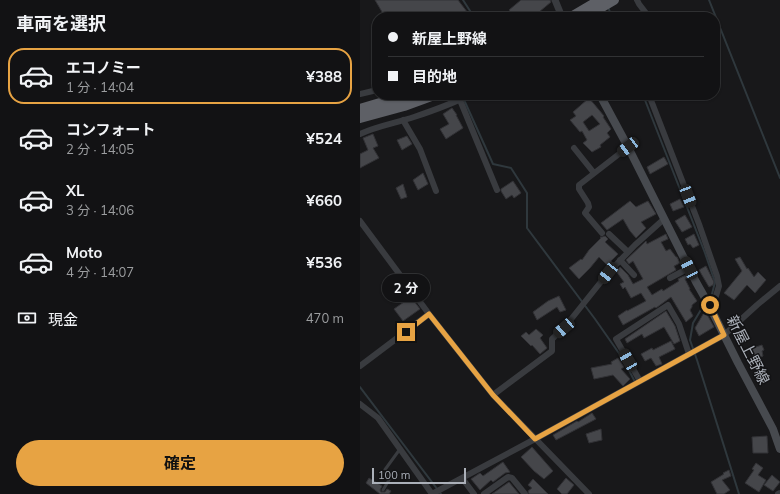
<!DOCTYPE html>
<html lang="ja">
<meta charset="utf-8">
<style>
body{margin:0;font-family:Mulish,"Noto Sans JP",sans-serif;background:#1f2022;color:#f1f3f6;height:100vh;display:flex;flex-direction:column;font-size:15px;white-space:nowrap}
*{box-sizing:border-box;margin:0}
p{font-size:13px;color:#9c9ea0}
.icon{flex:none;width:22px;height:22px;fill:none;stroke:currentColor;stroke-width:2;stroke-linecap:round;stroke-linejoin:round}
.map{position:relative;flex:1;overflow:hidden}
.panel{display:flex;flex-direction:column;background:#121214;width:360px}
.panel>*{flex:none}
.guide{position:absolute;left:12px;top:12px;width:348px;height:88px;border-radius:16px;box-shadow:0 1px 3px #0004,0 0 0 1px #313234;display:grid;align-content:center;height:88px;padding:0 16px;background:#121214}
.scale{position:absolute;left:12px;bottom:10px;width:94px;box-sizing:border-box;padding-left:4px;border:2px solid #abb0b9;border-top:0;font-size:11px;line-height:14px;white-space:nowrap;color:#abb0b9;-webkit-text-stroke:3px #131315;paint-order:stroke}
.end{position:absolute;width:18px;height:18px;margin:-9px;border:5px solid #e7a343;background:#111;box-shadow:0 0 0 2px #111}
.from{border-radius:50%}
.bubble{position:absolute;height:28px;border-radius:14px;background:#121214;box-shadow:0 1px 3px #0004,0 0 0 1px #313234;font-size:13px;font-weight:700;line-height:28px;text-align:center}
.car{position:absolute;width:12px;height:24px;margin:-12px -6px;border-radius:5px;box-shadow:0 0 3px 1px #0007;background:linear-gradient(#222 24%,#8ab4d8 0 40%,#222 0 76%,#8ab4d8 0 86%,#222 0)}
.guide b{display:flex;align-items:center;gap:14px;height:38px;font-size:15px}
.guide b+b{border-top:1px solid #313234}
.guide i{width:10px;height:10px;background:#f1f3f6}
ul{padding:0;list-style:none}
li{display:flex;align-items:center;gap:12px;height:56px;margin:0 8px 6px;padding:0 8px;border:2px solid transparent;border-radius:16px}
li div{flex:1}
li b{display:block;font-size:15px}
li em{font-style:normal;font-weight:700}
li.selected{border-color:#e7a343}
li>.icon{width:36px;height:36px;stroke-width:1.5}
h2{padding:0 16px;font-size:18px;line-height:48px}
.pay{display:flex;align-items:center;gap:10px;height:44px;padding:0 16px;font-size:15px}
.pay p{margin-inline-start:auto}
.action{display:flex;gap:8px;margin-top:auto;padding:8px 16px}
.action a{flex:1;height:46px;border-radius:24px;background:#e7a343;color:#111;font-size:16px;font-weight:700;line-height:46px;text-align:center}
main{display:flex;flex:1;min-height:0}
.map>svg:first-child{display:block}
</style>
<main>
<section class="panel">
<h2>車両を選択</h2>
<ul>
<li class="selected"><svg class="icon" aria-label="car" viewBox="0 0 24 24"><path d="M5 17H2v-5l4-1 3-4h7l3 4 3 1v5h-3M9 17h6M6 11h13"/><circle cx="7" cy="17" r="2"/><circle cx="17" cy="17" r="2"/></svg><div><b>エコノミー</b><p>1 分 · 14:04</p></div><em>¥388</em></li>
<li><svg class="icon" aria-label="car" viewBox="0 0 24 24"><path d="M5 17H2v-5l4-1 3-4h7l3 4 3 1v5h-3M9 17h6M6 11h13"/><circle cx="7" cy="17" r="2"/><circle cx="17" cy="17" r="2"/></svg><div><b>コンフォート</b><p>2 分 · 14:05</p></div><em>¥524</em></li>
<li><svg class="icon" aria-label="car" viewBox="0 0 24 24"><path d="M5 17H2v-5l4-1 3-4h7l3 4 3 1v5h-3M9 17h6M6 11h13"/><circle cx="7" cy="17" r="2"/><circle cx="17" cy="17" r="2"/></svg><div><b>XL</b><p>3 分 · 14:06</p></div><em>¥660</em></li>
<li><svg class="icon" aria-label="car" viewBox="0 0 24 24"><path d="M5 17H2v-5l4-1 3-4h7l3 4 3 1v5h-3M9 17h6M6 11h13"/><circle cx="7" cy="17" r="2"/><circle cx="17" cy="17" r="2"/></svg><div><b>Moto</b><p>4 分 · 14:07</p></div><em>¥536</em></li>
</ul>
<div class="pay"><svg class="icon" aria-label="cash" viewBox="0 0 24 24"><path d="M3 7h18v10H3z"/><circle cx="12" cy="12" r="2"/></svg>現金<p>470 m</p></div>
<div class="action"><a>確定</a></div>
</section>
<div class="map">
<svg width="420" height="494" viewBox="0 0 420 494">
<rect width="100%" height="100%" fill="#18181a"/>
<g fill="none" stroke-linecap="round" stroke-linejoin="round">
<path stroke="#2f383d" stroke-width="2" d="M103,0L114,17
M349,0L420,178
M248,7L252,17
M283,95L345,253L355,282L352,294L348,299
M105,102L133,164L151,168L167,193V228L235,319L263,359L274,380
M345,303L333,323L330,340L337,360L379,494
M0,387L81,494"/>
</g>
<path fill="#45464a" stroke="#323236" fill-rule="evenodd" d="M15,0H98L111,17H25Z
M161,0H190L191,2L173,17H155L149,10Z
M229,98L244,116L243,117L251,129L247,133L250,137L240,145L241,147L232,152L223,143L227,140L222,131L220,132L210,120L216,116L213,112ZM232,115L240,124L229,131L223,122Z
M92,108L97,115H96L103,128L86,139L80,129L89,124L83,114Z
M13,134L18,146L13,148L19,158L0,168V154L8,150L3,138Z
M47,136L52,144L42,150L37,140Z
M304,157L308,164L290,174L287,167Z
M63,173L68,184L58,190L53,180Z
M153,181L161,193L154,198L152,195L146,199L141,191V189Z
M43,184L47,197L41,199L36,188Z
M320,199L324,207L313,211L310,204Z
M270,201L276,207L288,201L296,214L281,222L286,228L276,238L270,231L263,219L247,230L241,223Z
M325,215L332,227L322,232L315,221Z
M306,234L308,239L301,242L306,251L310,249L316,257H317L320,263L314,266L316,270L287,287L292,295L302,289L303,291L319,281L318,279L326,275L328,278L325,279L330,289H329L337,301L332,305V307L330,310L333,316L326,322L311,297L296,308L295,307L263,325L258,316L267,310V311L286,301L281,293L271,298L265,287L263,289L260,284L264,282L256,271L260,267L268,275L273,284L283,279L273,261L269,264L266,260L286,241L287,244Z
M334,234L339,245L333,248L330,244L328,245L325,239Z
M245,236L248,239L245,242L258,254L251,261L252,262L248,266L239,257L230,268L219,279L209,268L221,259L222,260L229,250L241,238L240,237H242Z
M380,257L387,269L388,268L394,277L398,272L406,280L395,293L387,285L374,300L364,293L382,271L375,259Z
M346,266L354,282L353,285L349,287L339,270Z
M199,296L206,310L200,312L197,307L177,320L173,312L188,301Z
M51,297L60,309L43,321L34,309Z
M306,311L315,326L320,341L314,344L304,327L284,338L282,334L267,343L265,339Z
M345,311L354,327L339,336L335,328Z
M176,329L183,335L180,338L187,348L180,354L172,345L171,346L161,336L166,332L169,335Z
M311,341L315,349L299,357L302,364L296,366L291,358L285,361L281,354L292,348L293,350Z
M402,345L404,350L402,351L403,356L399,358L400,363L394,365L391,359L393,358L390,349Z
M258,358L264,367L261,369L270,379L263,386L253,375L234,379L231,368L252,364L251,362Z
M232,413L236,419L196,440L193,435L217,421L218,422Z
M241,429L242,440L229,443L226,434Z
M407,436L408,453H393L392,437Z
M172,447L193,471L184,479L174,471L161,457Z
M143,462L150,472L145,473L133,482L131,480L120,490L111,479L120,473L123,476Z
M396,463L403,468L398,475L406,480L399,492L385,483L394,470L392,469Z
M369,470L371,476L362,480L370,490L364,494H357L351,482L364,474L363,473Z
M412,475L420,482L413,491L404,485Z
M9,478L22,486L20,490L21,492H25L27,489L31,491L29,494H20L6,483Z
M206,478L214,485L207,494H202L197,489Z
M173,479L188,494H169L168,491L172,488L168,485Z
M149,482L159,494H132Z"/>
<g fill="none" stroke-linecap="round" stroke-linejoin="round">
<path stroke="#393b3f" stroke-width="3" d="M241,10L244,17
M23,490L29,480L24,471L40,449"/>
<path stroke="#393b3f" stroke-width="6" d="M277,0L279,4L289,17
M0,94L17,90
M289,95L339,224L357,276L359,286L355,299L349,305
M100,100L137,190
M43,120L60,149L76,191
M0,134C17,126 36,123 54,117C72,111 92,104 109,95
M214,148L234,173
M0,221L69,314L133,395L229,494
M242,233L225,213L229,207L228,203L219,189V185L268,147
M249,234L268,252
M260,260L274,275
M310,278L329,268
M0,366L69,314
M280,381L256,339L308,305L319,324L329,354
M133,395L192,351V339L204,328L248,273L275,245L304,219
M0,404L18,418L72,494
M102,478L114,494
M72,494L175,439L364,335L397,305L420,286
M124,494L148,477L152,478L165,494
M418,494L420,493"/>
<path stroke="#393b3f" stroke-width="7" d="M195,0L202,17"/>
<path stroke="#474a4f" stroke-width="8" d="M240,95L268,147L336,282L349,305L378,363L413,429L420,449"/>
<path stroke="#5e6066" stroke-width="10" d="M211,17L240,0
M225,17L254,0
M0,109L47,95
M0,118L44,106L74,95"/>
</g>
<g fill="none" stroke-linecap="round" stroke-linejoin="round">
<path stroke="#e7a343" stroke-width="5" d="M46,332L69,314L133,395L175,439L364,335L350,305"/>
</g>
<g text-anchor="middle" stroke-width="3" stroke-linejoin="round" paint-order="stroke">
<g font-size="15" fill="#abb0b9" stroke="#131315">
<text transform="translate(388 350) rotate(63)" y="5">新屋上野線</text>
</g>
</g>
</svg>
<div class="scale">100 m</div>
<i class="end from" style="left:350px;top:305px"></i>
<i class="end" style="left:46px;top:332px"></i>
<div class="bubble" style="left:22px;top:274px;width:48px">2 分</div>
<i class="car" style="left:268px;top:147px;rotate:233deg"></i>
<i class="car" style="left:328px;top:196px;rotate:159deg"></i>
<i class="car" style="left:329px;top:268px;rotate:333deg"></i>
<i class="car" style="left:248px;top:273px;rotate:218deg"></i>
<i class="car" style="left:204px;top:328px;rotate:229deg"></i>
<i class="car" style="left:268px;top:360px;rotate:330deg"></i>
<div class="guide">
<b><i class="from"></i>新屋上野線</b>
<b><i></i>目的地</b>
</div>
</div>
</main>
